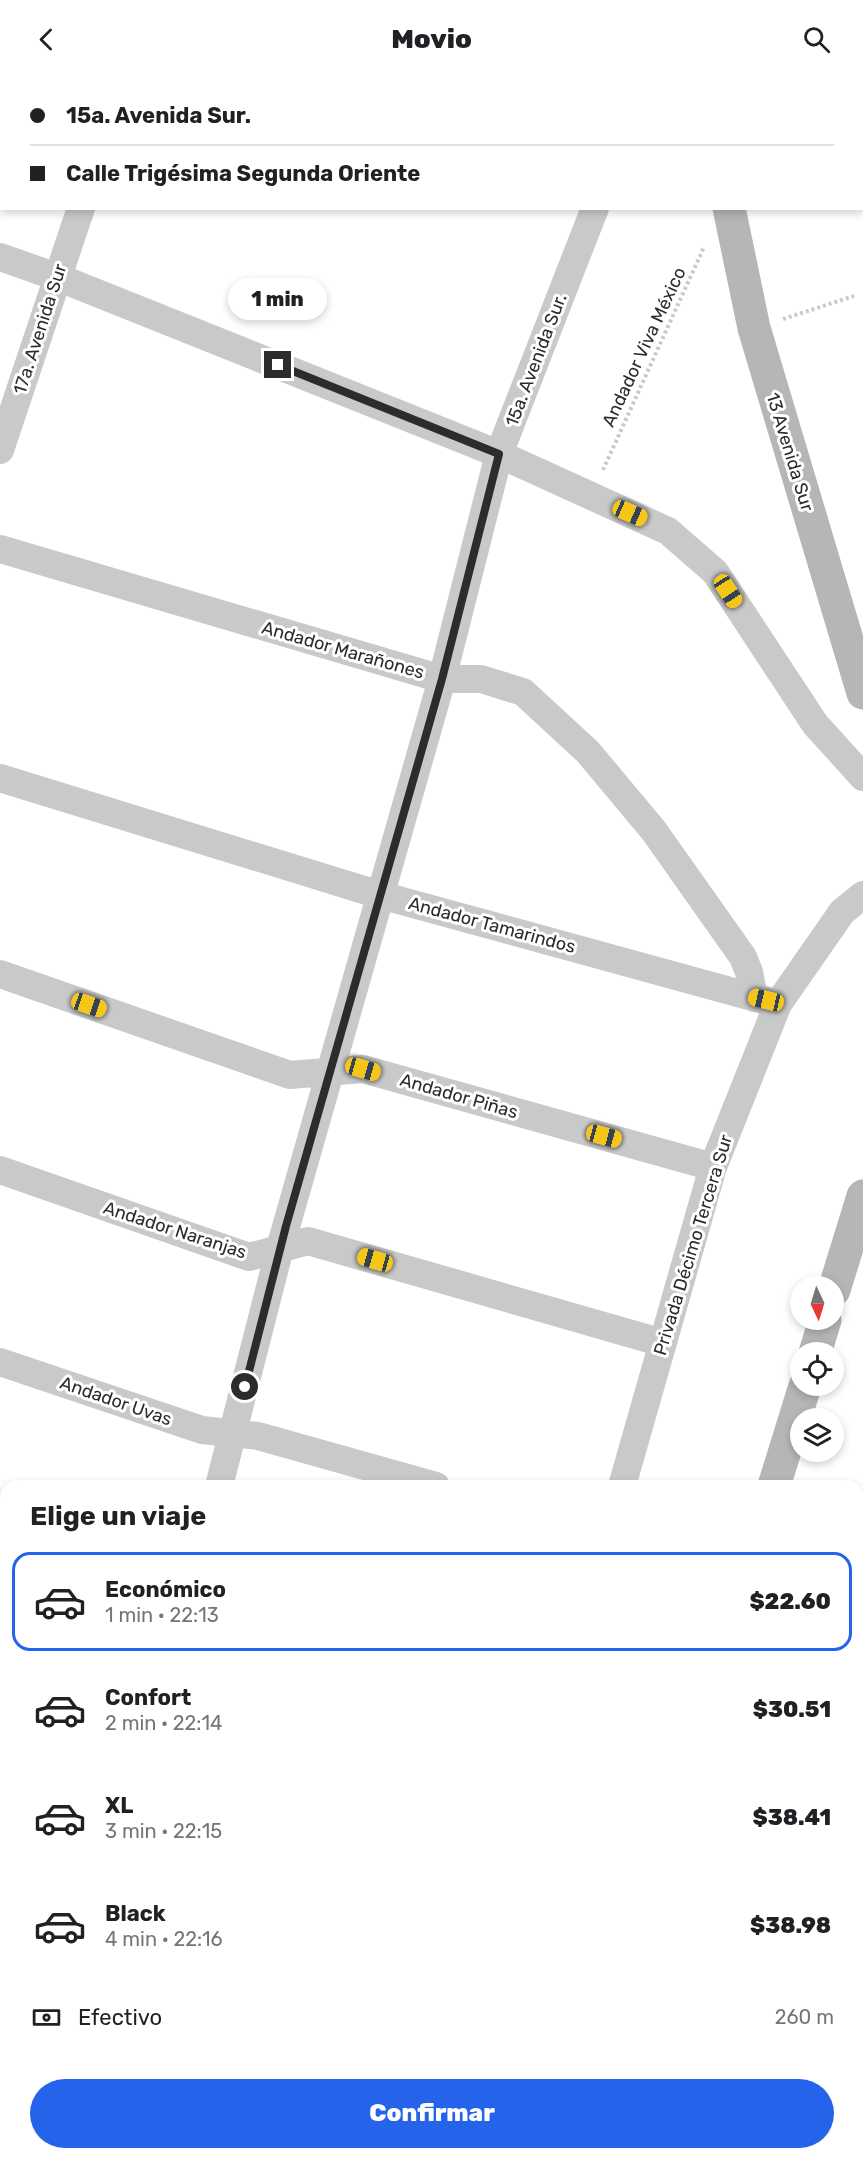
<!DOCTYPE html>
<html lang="es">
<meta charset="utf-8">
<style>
body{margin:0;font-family:Rubik,sans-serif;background:#f6f6f6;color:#202124;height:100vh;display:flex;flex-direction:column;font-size:22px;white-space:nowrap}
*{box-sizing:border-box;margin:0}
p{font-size:20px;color:#757577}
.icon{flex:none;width:33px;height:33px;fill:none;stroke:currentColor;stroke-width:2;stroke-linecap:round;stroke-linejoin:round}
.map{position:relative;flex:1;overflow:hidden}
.sheet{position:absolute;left:0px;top:1402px;width:864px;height:680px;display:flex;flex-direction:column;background:#fff;border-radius:18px 18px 0 0;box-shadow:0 3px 9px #0003}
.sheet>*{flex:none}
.guide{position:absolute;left:0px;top:0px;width:864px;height:132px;box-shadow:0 3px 9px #0003;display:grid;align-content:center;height:132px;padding:0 30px;background:#fff}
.needle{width:39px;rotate:176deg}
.buttons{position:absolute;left:790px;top:1198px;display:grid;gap:12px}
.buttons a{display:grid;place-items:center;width:54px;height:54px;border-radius:50%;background:#fff;box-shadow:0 3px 9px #0003;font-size:30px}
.end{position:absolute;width:27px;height:27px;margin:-14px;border:8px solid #2c2c2c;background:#fff;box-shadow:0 0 0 3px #fff}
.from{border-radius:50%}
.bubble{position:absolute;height:42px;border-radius:21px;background:#fff;box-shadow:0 3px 9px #0003;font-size:20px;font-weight:800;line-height:42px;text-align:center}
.car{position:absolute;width:18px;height:36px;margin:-18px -9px;border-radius:8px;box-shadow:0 0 4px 2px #0007;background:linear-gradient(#f5c518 24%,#345 0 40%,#f5c518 0 76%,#345 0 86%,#f5c518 0)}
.guide b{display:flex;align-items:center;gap:21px;height:57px;font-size:22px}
.guide b+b{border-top:2px solid #e0e0e0}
.guide i{width:15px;height:15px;background:#202124}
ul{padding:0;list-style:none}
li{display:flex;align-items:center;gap:18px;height:99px;margin:0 12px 9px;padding:0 18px;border:3px solid transparent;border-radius:18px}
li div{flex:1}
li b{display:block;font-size:22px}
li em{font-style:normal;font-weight:800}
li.on{border-color:#2563eb}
li>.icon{width:54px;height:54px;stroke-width:1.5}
h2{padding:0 30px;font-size:27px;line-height:72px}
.pay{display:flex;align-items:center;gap:15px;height:66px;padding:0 30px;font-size:22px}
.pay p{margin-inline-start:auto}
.button{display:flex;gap:12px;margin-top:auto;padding:12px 30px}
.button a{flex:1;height:69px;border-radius:36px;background:#2563eb;color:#fff;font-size:24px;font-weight:800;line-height:69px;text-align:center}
header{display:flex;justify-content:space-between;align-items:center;height:78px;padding:0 30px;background:#fff;font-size:27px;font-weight:800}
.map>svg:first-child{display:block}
</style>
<header><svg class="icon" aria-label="back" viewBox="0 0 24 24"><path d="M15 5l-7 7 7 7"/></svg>Movio<svg class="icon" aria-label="search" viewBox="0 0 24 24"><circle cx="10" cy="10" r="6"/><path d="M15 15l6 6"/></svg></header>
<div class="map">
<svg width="863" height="2081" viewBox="0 0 863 2081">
<rect width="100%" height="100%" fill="#fff"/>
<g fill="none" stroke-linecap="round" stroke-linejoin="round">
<path stroke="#c9c9c9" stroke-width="4" stroke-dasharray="3 3" stroke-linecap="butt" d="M862,94H863
M783,241L854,218
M603,392L704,169"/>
<path stroke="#c9c9c9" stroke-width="28" d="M126,2L127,0
M404,2V0
M656,2L657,0
M0,179L57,199L499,376L668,453L715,494L815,646L863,699
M0,372L81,130
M0,471L442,601H481L523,614L588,674L654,753L743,879L749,894L754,920
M0,700L380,817L778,926
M0,896L290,997L363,991L713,1089
M0,1092L249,1179L308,1163L663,1265
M0,1284L202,1352L258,1358L436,1408
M219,1408L280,1170L442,601L499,376L595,130
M622,1408L713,1089L778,926L842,834L863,817
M0,1482L6,1484
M858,1523L863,1525
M858,2034L863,2017
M9,2081L11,2076
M284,2081L285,2076"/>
<path stroke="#b6b6b6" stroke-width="33" d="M709,0V2
M729,130L754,250L863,615
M834,1212L863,1118
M815,1275L825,1242
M774,1408L805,1308
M0,1801L6,1803
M858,2064L863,2065
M572,2081L573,2076"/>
</g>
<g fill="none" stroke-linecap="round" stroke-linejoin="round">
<path stroke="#2c2c2c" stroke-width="8" d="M245,1309L286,1148L442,601L499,376L278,287"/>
</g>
<g text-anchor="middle" stroke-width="6" stroke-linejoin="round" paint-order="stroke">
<g font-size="18" fill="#2c2c2c" stroke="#fff">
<text transform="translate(40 251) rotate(-72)" y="6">17a. Avenida Sur</text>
<text transform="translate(644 269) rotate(-65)" y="6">Andador Viva México</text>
<text transform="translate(536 282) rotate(-69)" y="6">15a. Avenida Sur.</text>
<text transform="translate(790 374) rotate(73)" y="6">13 Avenida Sur</text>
<text transform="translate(343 572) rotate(16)" y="6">Andador Marañones</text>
<text transform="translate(492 847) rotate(15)" y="6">Andador Tamarindos</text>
<text transform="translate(459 1018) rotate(16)" y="6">Andador Piñas</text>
<text transform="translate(175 1152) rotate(18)" y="6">Andador Naranjas</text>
<text transform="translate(693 1167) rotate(-73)" y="6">Privada Décimo Tercera Sur</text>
<text transform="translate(116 1323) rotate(19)" y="6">Andador Uvas</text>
</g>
</g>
</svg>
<div class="buttons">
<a><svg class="needle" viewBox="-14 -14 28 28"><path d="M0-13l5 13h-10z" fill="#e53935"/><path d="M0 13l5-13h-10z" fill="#757577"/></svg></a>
<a><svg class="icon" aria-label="locate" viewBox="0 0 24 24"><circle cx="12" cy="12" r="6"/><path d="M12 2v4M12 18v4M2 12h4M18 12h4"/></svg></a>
<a><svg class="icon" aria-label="layers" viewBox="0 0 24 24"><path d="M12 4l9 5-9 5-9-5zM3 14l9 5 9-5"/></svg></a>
</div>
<i class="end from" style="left:245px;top:1309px"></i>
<i class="end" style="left:278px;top:287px"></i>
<div class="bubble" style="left:228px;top:200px;width:99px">1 min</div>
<i class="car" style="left:630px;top:435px;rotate:114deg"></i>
<i class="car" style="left:728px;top:513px;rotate:147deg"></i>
<i class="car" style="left:766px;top:922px;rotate:283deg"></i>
<i class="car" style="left:89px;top:927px;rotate:109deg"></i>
<i class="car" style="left:363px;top:991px;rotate:106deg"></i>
<i class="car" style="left:604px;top:1058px;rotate:105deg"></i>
<i class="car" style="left:375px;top:1182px;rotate:286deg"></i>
<div class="guide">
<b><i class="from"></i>15a. Avenida Sur.</b>
<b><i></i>Calle Trigésima Segunda Oriente</b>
</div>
<section class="sheet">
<h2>Elige un viaje</h2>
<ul>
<li class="on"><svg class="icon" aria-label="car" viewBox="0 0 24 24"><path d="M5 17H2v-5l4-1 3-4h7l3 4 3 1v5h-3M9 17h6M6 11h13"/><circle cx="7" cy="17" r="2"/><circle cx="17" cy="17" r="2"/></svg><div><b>Económico</b><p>1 min · 22:13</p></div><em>$22.60</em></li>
<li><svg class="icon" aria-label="car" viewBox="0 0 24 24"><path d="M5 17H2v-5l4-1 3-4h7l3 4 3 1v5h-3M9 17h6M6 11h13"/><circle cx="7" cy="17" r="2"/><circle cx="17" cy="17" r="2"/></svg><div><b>Confort</b><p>2 min · 22:14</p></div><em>$30.51</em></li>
<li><svg class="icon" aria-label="car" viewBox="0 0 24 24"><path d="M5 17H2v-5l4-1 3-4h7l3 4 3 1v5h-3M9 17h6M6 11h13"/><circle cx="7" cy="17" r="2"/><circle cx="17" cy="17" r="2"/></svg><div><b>XL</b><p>3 min · 22:15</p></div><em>$38.41</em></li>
<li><svg class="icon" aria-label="car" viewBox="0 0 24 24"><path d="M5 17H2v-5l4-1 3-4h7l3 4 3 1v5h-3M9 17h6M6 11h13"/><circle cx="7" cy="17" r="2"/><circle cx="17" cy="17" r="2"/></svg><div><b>Black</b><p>4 min · 22:16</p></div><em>$38.98</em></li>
</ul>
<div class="pay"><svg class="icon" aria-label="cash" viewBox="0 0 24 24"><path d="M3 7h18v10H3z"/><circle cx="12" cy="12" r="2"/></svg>Efectivo<p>260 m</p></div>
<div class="button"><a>Confirmar</a></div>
</section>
</div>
